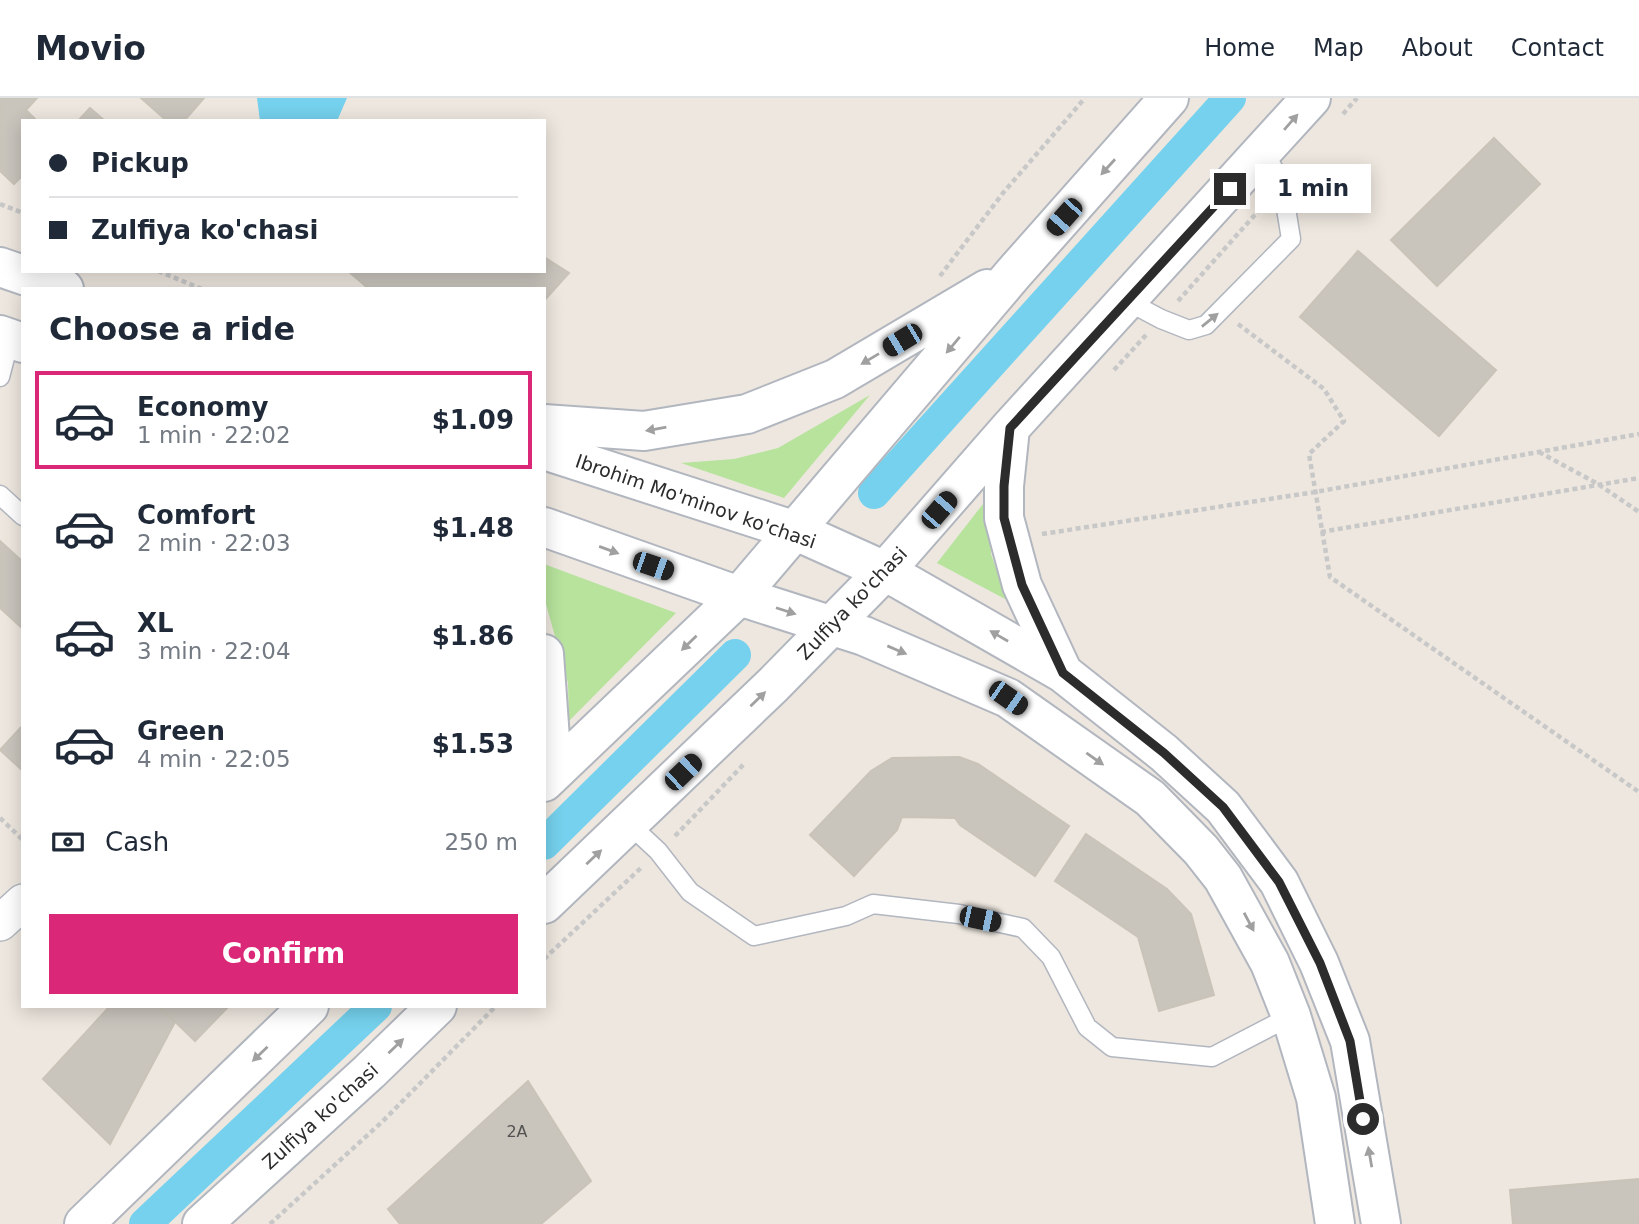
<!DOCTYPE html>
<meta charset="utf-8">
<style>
body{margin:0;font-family:"DejaVu Sans",sans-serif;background:#f2f2f3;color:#1f2937;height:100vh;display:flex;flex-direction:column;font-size:26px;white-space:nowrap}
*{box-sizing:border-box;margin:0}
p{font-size:23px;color:#747a83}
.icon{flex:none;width:38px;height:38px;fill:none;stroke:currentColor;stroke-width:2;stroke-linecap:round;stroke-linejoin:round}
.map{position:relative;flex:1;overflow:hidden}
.drawer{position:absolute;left:21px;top:189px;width:525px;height:721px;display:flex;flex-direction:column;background:#fff;border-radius:0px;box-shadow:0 4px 18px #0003}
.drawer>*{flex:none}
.banner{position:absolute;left:21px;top:21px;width:525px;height:154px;border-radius:0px;box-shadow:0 4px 18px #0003;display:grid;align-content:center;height:154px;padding:0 28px;background:#fff}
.end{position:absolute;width:32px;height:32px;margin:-16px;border:9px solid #2c2c2c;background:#fff;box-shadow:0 0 0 4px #fff}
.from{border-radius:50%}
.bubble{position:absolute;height:49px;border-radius:0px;background:#fff;box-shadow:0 4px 18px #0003;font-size:23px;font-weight:600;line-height:49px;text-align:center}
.car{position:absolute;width:21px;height:42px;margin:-21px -10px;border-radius:9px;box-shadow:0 0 5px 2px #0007;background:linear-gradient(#222 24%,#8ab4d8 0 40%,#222 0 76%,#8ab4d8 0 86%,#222 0)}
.banner b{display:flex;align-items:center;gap:24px;height:66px;font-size:26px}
.banner b+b{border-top:2px solid #e0e1e3}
.banner i{width:18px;height:18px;background:#1f2937}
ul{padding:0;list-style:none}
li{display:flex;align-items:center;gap:21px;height:98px;margin:0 14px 10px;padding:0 14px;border:4px solid transparent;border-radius:0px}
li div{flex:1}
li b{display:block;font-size:26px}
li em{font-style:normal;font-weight:600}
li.current{border-color:#db2777}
li>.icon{width:63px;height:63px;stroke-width:1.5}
h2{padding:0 28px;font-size:32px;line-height:84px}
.pay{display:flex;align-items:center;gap:18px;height:77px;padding:0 28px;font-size:26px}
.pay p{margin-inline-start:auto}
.action{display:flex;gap:14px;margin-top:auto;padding:14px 28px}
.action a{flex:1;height:80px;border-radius:0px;background:#db2777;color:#fff;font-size:28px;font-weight:600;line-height:80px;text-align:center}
header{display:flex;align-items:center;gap:42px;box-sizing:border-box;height:98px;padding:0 35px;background:#fff;border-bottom:2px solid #e0e1e3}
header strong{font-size:33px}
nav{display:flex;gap:38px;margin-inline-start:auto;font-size:24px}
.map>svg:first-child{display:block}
</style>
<header>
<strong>Movio</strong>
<nav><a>Home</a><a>Map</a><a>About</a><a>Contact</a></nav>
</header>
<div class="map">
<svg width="1639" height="1126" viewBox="0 0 1639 1126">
<rect width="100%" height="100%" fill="#ede7df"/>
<path fill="#b7e39d" d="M870,297L784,400L681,365L734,361L778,350Z
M990,397L991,456L1007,502L937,465Z
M544,466L676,515L569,623L568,585L544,499Z"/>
<path fill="#75d1ed" d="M257,0H347L337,23H260Z"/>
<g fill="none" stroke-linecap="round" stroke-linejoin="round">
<path stroke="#75d1ed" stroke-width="32" d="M874,395L1230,0
M544,746L735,557
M145,1126L376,908"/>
</g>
<path fill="#c9c5bd" stroke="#c9c3b8" stroke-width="2" d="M0,0H37L26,12L37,23H23V77L14,86L0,73Z
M141,0H204L184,23H167Z
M90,10L105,23H78Z
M1494,40L1540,86L1437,188L1391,142Z
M1358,153L1496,272L1439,338L1300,219Z
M544,159L569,175L544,203V191H369L348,173H544Z
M0,443L23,464V531L0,510Z
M23,627V673L0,652Z
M959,659L978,666L1069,728L1035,778L960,727L955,720L902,719L897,732L854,778L810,737L871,673L892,660Z
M1086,736L1167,791L1191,816L1214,897L1159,913L1138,839L1055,783Z
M110,908H159L175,924L110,1046L43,981Z
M159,908H229L195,943Z
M528,983L591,1083L541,1126H400L388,1111Z
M1639,1081V1126H1513L1510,1092Z"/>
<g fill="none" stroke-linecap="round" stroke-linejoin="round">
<g stroke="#b2b6bf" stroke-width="21">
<path id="lane" d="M1127,203L1161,221L1189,232L1206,227L1291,141L1282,86L1264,54
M0,279L10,241
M0,397L23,418
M629,726L658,753L690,794L754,838L846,818L873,806L959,816L1023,830L1051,859L1087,929L1112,949L1212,959L1291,918"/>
</g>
<g stroke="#b2b6bf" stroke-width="38">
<path id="street" d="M0,825L23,804"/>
</g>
<g stroke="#b2b6bf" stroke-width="42">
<path id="secondary" d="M0,169L64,191
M0,237L23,245
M544,326L644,333L747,316L835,281L987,191
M1010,330L1004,388V420L1022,487L1063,575
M544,352L796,433L885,473L1063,575L1164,655L1223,709L1279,784L1319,865L1350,943L1381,1126
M544,429L739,498L864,538L1008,600L1150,700L1201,752L1223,780L1270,865L1291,918L1316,1000L1335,1126
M544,556L550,641L544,657
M544,684L739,498L1013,176L1169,0
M544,806L773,587L885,473L1010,330L1311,0
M84,1126L309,908
M202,1126L369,974L437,908"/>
</g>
<path stroke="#c8c8c8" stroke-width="4.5" stroke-dasharray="5 3.5" stroke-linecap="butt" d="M1343,16L1357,0
M0,106L23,115
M158,173L202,191
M940,178L1003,95L1085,0
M1178,203L1261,110
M1238,226L1324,291L1344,323L1309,356L1330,479L1639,694
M1114,272L1146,237
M1539,354L1598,386L1639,414
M1321,434L1639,380
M1042,436L1315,394L1639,336
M0,720L23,742
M675,738L744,666
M544,861L643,768
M270,1126L383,1023L496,908"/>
<use href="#lane" stroke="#fff" stroke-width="18"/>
<use href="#street" stroke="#fff" stroke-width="35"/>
<use href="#secondary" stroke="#fff" stroke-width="38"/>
</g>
<defs><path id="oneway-solid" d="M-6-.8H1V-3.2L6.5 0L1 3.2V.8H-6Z" transform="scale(1.75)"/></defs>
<g fill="#a0a0a0">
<use href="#oneway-solid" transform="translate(1291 24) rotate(-49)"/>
<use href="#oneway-solid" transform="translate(1108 69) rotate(132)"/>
<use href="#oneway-solid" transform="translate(1210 222) rotate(-39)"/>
<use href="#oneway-solid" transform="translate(953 247) rotate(130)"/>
<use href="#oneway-solid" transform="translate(870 261) rotate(149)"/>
<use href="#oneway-solid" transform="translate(656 331) rotate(170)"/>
<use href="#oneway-solid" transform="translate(609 452) rotate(20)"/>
<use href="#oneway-solid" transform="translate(786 513) rotate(18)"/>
<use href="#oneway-solid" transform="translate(999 538) rotate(-150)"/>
<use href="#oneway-solid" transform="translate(689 545) rotate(136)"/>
<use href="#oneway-solid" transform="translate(897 552) rotate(23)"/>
<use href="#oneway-solid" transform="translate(758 601) rotate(-44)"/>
<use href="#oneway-solid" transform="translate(1095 661) rotate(35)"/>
<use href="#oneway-solid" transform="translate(594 759) rotate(-43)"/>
<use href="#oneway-solid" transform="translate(1249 824) rotate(62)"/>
<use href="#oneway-solid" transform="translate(396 948) rotate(-44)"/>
<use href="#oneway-solid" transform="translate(260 956) rotate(136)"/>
<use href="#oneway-solid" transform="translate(1370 1059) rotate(-100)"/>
</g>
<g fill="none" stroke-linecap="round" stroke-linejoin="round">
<path stroke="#2c2c2c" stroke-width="9" d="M1230,91L1010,330L1004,388V420L1022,487L1063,575L1164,655L1223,709L1279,784L1320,865L1350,943L1363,1021"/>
</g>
<g text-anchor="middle" stroke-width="5" stroke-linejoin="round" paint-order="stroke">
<g font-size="16" fill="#535250">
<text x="517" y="1039">2А</text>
</g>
<g font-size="19" fill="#2c2c2c" stroke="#fff">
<text transform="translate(696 403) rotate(19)" y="7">Ibrohim Mo'minov ko'chasi</text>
<text transform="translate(852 505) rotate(-46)" y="7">Zulfiya ko'chasi</text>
<text transform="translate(320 1018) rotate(-42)" y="7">Zulfiya ko'chasi</text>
</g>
</g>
</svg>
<i class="end from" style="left:1363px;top:1021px"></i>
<i class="end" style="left:1230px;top:91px"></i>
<div class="bubble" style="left:1255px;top:66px;width:116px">1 min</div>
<i class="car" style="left:1064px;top:119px;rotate:222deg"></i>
<i class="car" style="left:902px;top:242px;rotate:239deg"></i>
<i class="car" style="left:939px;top:412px;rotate:41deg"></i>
<i class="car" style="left:653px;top:468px;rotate:109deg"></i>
<i class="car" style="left:1008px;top:600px;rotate:125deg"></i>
<i class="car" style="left:683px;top:674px;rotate:46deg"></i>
<i class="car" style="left:980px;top:821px;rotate:102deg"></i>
<div class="banner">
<b><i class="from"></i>Pickup</b>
<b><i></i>Zulfiya ko'chasi</b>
</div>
<section class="drawer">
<h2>Choose a ride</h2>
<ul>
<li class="current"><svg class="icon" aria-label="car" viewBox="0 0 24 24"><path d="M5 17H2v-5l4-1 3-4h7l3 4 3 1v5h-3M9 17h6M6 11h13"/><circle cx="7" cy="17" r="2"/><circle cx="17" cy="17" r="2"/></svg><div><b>Economy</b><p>1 min · 22:02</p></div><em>$1.09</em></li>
<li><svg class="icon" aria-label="car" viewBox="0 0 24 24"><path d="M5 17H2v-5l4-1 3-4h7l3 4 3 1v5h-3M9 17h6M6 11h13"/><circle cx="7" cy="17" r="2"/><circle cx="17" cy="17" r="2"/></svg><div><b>Comfort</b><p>2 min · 22:03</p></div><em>$1.48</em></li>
<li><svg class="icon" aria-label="car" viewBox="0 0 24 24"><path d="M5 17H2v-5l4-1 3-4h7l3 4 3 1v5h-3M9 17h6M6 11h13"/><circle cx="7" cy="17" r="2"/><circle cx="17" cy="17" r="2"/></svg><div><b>XL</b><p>3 min · 22:04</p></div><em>$1.86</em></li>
<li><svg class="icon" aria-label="car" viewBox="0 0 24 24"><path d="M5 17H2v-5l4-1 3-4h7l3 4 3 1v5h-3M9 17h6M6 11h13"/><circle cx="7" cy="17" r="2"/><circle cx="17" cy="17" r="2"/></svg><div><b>Green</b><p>4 min · 22:05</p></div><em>$1.53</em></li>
</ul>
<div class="pay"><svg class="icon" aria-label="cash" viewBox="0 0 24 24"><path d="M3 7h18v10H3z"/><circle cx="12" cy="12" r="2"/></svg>Cash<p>250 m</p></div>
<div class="action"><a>Confirm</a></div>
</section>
</div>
